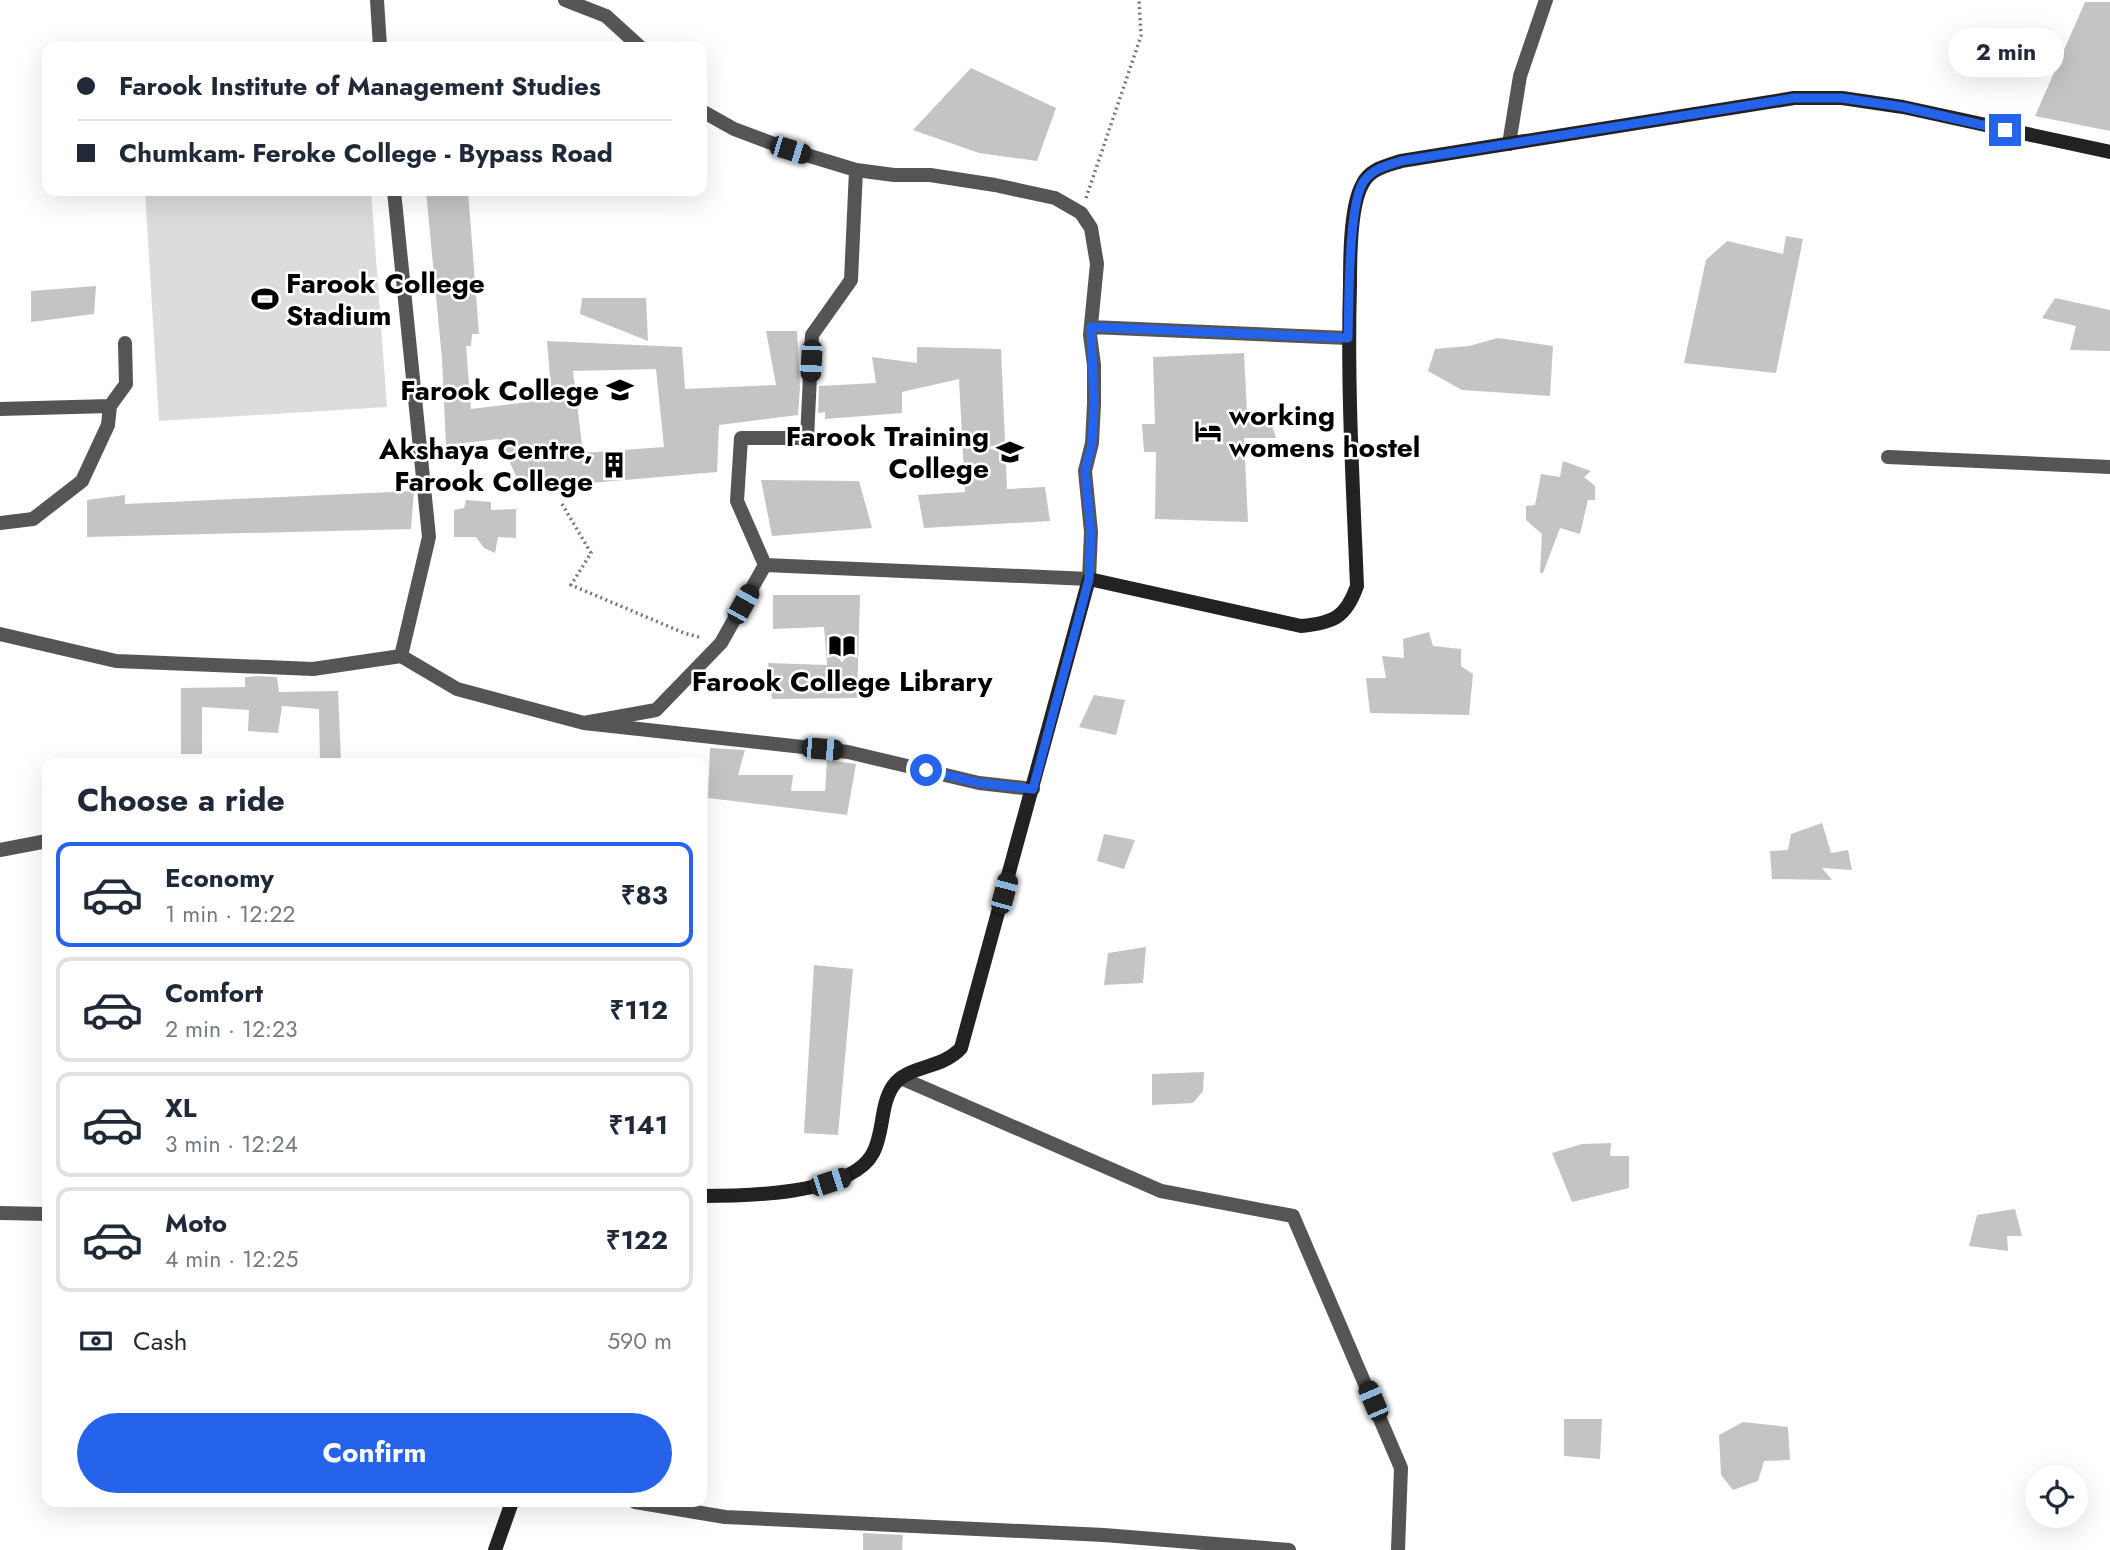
<!DOCTYPE html>
<meta charset="utf-8">
<style>
body{margin:0;font-family:Jost,sans-serif;background:#f2f2f3;color:#1f2937;height:100vh;display:flex;flex-direction:column;font-size:26px;white-space:nowrap}
*{box-sizing:border-box;margin:0}
p{font-size:23px;color:#747a83}
.icon{flex:none;width:38px;height:38px;fill:none;stroke:currentColor;stroke-width:2;stroke-linecap:round;stroke-linejoin:round}
.map{position:relative;flex:1;overflow:hidden}
.drawer{position:absolute;left:42px;top:758px;width:665px;height:749px;display:flex;flex-direction:column;background:#fff;border-radius:14px;box-shadow:0 7px 28px #0002}
.drawer>*{flex:none}
.top-card{position:absolute;left:42px;top:42px;width:665px;height:154px;border-radius:14px;box-shadow:0 7px 28px #0002;display:grid;align-content:center;height:154px;padding:0 35px;background:#fff}
.controls{position:absolute;left:2025px;top:1465px;display:grid;gap:14px}
.controls a{display:grid;place-items:center;width:63px;height:63px;border-radius:50%;background:#fff;box-shadow:0 7px 28px #0002;font-size:35px}
.end{position:absolute;width:32px;height:32px;margin:-16px;border:9px solid #2563eb;background:#fff;box-shadow:0 0 0 4px #fff}
.from{border-radius:50%}
.bubble{position:absolute;height:49px;border-radius:24px;background:#fff;box-shadow:0 7px 28px #0002;font-size:23px;font-weight:700;line-height:49px;text-align:center}
.car{position:absolute;width:21px;height:42px;margin:-21px -10px;border-radius:9px;box-shadow:0 0 5px 2px #0007;background:linear-gradient(#222 24%,#8ab4d8 0 40%,#222 0 76%,#8ab4d8 0 86%,#222 0)}
.top-card b{display:flex;align-items:center;gap:24px;height:66px;font-size:26px}
.top-card b+b{border-top:2px solid #e0e1e3}
.top-card i{width:18px;height:18px;background:#1f2937}
ul{padding:0;list-style:none}
li{display:flex;align-items:center;gap:21px;height:105px;margin:0 14px 10px;padding:0 21px;border:4px solid #e0e1e3;border-radius:14px}
li div{flex:1}
li b{display:block;font-size:26px}
li em{font-style:normal;font-weight:700}
li.current{border-color:#2563eb}
li>.icon{width:63px;height:63px;stroke-width:1.5}
h2{padding:0 35px;font-size:32px;line-height:84px}
.pay{display:flex;align-items:center;gap:18px;height:77px;padding:0 35px;font-size:26px}
.pay p{margin-inline-start:auto}
.button{display:flex;gap:14px;margin-top:auto;padding:14px 35px}
.button a{flex:1;height:80px;border-radius:42px;background:#2563eb;color:#fff;font-size:28px;font-weight:700;line-height:80px;text-align:center}
.map>svg:first-child{display:block}
</style>
<div class="map">
<svg width="2110" height="1550" viewBox="0 0 2110 1550">
<rect width="100%" height="100%" fill="#fff"/>
<path fill="#dcdcdc" d="M145,191H371L387,407L159,421Z"/>
<path fill="#c4c4c4" fill-rule="evenodd" d="M2085,2H2110V131L2035,116Z
M971,68L1056,108L1037,161L979,153L913,130Z
M426,191H468L479,334H472L471,346H466L471,409L552,399L547,341L682,347L685,389L776,385L766,331H797L800,387L798,415L719,425L717,472L522,489L499,439L446,445L442,359ZM656,369L664,447L583,453L573,371Z
M1786,236L1803,239L1776,373L1684,363L1706,260L1727,241L1783,254Z
M96,286L94,314L31,322V291Z
M582,298H646L648,341L580,314Z
M2055,298L2110,310V351L2070,350L2076,326L2042,318Z
M1498,338L1553,346L1550,396L1462,390L1428,371L1435,349L1469,346Z
M917,347L1001,349L1007,489L1045,487L1050,521L924,528L918,495L965,492L959,379L902,392V413L825,419V412L818,413L819,386L876,383L872,357L917,363Z
M1244,353L1247,413L1270,419L1276,438H1244L1248,522L1155,519L1156,452H1144L1142,424H1155L1153,357Z
M1563,461L1591,471L1584,477L1595,486V500H1588L1580,534L1560,528L1543,573H1540L1542,534L1526,520V506L1535,505L1541,474L1560,477Z
M761,480L859,481L872,528L772,536Z
M414,491L411,529L87,537V500L125,495V504Z
M466,500L491,502V510L516,509V538L498,537L495,553L484,548L476,537H454V510L464,508Z
M773,595H860L857,698L772,699L768,663L827,665L824,627L773,629Z
M1429,632L1433,646L1461,649V666L1473,674L1469,715L1370,713L1366,678H1386L1382,656L1404,658L1403,639Z
M259,676L277,677L279,692L338,691L341,761L320,763L319,709L282,706L278,733L248,731L249,710L202,707V754H181V688L245,687V677Z
M1094,695L1125,700L1116,735L1079,727Z
M710,748L745,750L738,775H793L791,791H825L827,760L856,764L847,815L708,798Z
M1822,823L1831,853L1848,850L1852,870L1822,868L1832,880L1772,879L1770,851L1788,850L1791,834Z
M1104,834L1135,840L1124,869L1097,861Z
M1146,947L1143,983L1104,985L1108,953Z
M814,965L853,969L838,1135L804,1133Z
M1204,1072L1203,1091L1193,1103L1152,1105V1074Z
M1611,1143L1610,1156H1629V1188L1572,1202L1552,1153L1582,1144Z
M2015,1209L2022,1236H2007L2008,1251L1969,1246L1977,1215Z
M1564,1419H1602L1600,1459L1564,1456Z
M1743,1422L1788,1427L1790,1460L1764,1461L1758,1481L1733,1490L1721,1475L1719,1435Z
M863,1533L903,1535L902,1550H863Z"/>
<g fill="none" stroke-linecap="round" stroke-linejoin="round">
<path stroke="#777" stroke-width="3.5" stroke-dasharray="2 3.5" stroke-linecap="butt" d="M1086,198L1141,36L1139,0
M562,504L591,553L571,585L684,633L702,638"/>
<path stroke="#555" stroke-width="14" d="M377,0L380,47
M565,0L606,16L640,47
M1509,144L1520,76L1546,0
M394,191L429,537L401,656
M1091,327L1348,338
M0,409L110,406L126,384L125,343
M1888,457L2110,467
M0,523L33,519L82,481L108,425L110,406
M765,565L737,501L741,438H807L812,335L851,280L856,170
M0,634L116,661L313,669L401,656L457,689L584,723L848,752L979,783L1033,789
M584,723L656,710L721,643L765,565L1089,579L1091,532L1085,471L1092,443L1094,404V365L1090,335L1097,264L1091,228L1081,213L1055,198L995,185L930,175H894L856,170L790,150L734,129L702,111
M0,850L47,841
M901,1078L1161,1191L1293,1216L1401,1468L1398,1550
M0,1213L47,1214
M635,1502L725,1517L1104,1535L1289,1550"/>
<path stroke="#222" stroke-width="14" d="M702,1196C743,1196 851,1195 873,1153C884,1133 880,1105 893,1086C907,1065 941,1070 961,1048L1089,579L1301,626C1334,623 1346,617 1357,586C1353,486 1347,386 1350,286C1350,260 1350,207 1362,185C1369,169 1386,166 1401,161L1794,98H1842L1903,107L2110,152
M495,1550L512,1502"/>
</g>
<g fill="none" stroke-linecap="round" stroke-linejoin="round">
<path stroke="#2563eb" stroke-width="9" d="M926,770L979,783L1033,789L1089,579L1091,532L1085,471L1092,443L1094,404L1091,327L1348,338C1349,308 1348,202 1364,181C1374,168 1386,166 1401,161L1794,98H1842L1903,107L2005,130"/>
</g>
<defs>
<g id="stadium-bare" transform="scale(2.1)"><path d="M0-5a6.5 5 0 1 0 0 10a6.5 5 0 1 0 0-10ZM-3.5-1.8h7v3.6h-7Z" fill="#000" stroke="#fff" stroke-width="2.5" paint-order="stroke"/></g>
<g id="university-bare" transform="scale(2.1)"><path d="M0-5L7-2L0 1L-7-2ZM-4 1L0 2.5L4 1V4Q0 6-4 4Z" fill="#000" stroke="#fff" stroke-width="2.5" paint-order="stroke"/></g>
<g id="hotel-bare" transform="scale(2.1)"><path d="M-6-4.5h1.5V1H6V5H4.5V3h-9V5H-6ZM-4 0a1.8 1.8 0 1 1 3.6 0ZM.5 0V-2.5h3Q6-2.5 6 0Z" fill="#000" stroke="#fff" stroke-width="2.5" paint-order="stroke"/></g>
<g id="building-bare" transform="scale(2.1)"><path d="M-4-6H4V6H1V3H-1V6H-4ZM-2.5-4.3h1.7v1.8h-1.7ZM.8-4.3h1.7v1.8H.8ZM-2.5-1h1.7V.8h-1.7ZM.8-1h1.7V.8H.8Z" fill="#000" stroke="#fff" stroke-width="2.5" paint-order="stroke"/></g>
<g id="library-bare" transform="scale(2.1)"><path d="M-6-4Q-3-5.5-.7-3.5V5Q-3 3-6 4ZM6-4Q3-5.5 .7-3.5V5Q3 3 6 4Z" fill="#000" stroke="#fff" stroke-width="2.5" paint-order="stroke"/></g>
</defs>
<g fill-rule="evenodd">
<use href="#stadium-bare" x="265" y="299"/>
<use href="#university-bare" x="620" y="390"/>
<use href="#hotel-bare" x="1208" y="431"/>
<use href="#university-bare" x="1010" y="452"/>
<use href="#building-bare" x="614" y="465"/>
<use href="#library-bare" x="842" y="646"/>
</g>
<g text-anchor="middle" stroke-width="5" stroke-linejoin="round" paint-order="stroke">
<g font-size="28" font-weight="bold" fill="#000" stroke="#fff" text-anchor="end">
<text x="286" y="293" text-anchor="start">Farook College<tspan x="286" dy="32">Stadium</tspan></text>
<text x="599" y="400">Farook College</text>
<text x="1229" y="425" text-anchor="start">working<tspan x="1229" dy="32">womens hostel</tspan></text>
<text x="989" y="446">Farook Training<tspan x="989" dy="32">College</tspan></text>
<text x="593" y="459">Akshaya Centre,<tspan x="593" dy="32">Farook College</tspan></text>
<text x="842" y="691" text-anchor="middle">Farook College Library</text>
</g>
</g>
</svg>
<div class="controls">
<a><svg class="icon" aria-label="locate" viewBox="0 0 24 24"><circle cx="12" cy="12" r="6"/><path d="M12 2v4M12 18v4M2 12h4M18 12h4"/></svg></a>
</div>
<i class="end from" style="left:926px;top:770px"></i>
<i class="end" style="left:2005px;top:130px"></i>
<div class="bubble" style="left:1948px;top:28px;width:116px">2 min</div>
<i class="car" style="left:790px;top:150px;rotate:107deg"></i>
<i class="car" style="left:811px;top:361px;rotate:183deg"></i>
<i class="car" style="left:743px;top:604px;rotate:29deg"></i>
<i class="car" style="left:822px;top:749px;rotate:95deg"></i>
<i class="car" style="left:1004px;top:893px;rotate:15deg"></i>
<i class="car" style="left:830px;top:1182px;rotate:72deg"></i>
<i class="car" style="left:1373px;top:1401px;rotate:337deg"></i>
<div class="top-card">
<b><i class="from"></i>Farook Institute of Management Studies</b>
<b><i></i>Chumkam- Feroke College - Bypass Road</b>
</div>
<section class="drawer">
<h2>Choose a ride</h2>
<ul>
<li class="current"><svg class="icon" aria-label="car" viewBox="0 0 24 24"><path d="M5 17H2v-5l4-1 3-4h7l3 4 3 1v5h-3M9 17h6M6 11h13"/><circle cx="7" cy="17" r="2"/><circle cx="17" cy="17" r="2"/></svg><div><b>Economy</b><p>1 min · 12:22</p></div><em>₹83</em></li>
<li><svg class="icon" aria-label="car" viewBox="0 0 24 24"><path d="M5 17H2v-5l4-1 3-4h7l3 4 3 1v5h-3M9 17h6M6 11h13"/><circle cx="7" cy="17" r="2"/><circle cx="17" cy="17" r="2"/></svg><div><b>Comfort</b><p>2 min · 12:23</p></div><em>₹112</em></li>
<li><svg class="icon" aria-label="car" viewBox="0 0 24 24"><path d="M5 17H2v-5l4-1 3-4h7l3 4 3 1v5h-3M9 17h6M6 11h13"/><circle cx="7" cy="17" r="2"/><circle cx="17" cy="17" r="2"/></svg><div><b>XL</b><p>3 min · 12:24</p></div><em>₹141</em></li>
<li><svg class="icon" aria-label="car" viewBox="0 0 24 24"><path d="M5 17H2v-5l4-1 3-4h7l3 4 3 1v5h-3M9 17h6M6 11h13"/><circle cx="7" cy="17" r="2"/><circle cx="17" cy="17" r="2"/></svg><div><b>Moto</b><p>4 min · 12:25</p></div><em>₹122</em></li>
</ul>
<div class="pay"><svg class="icon" aria-label="cash" viewBox="0 0 24 24"><path d="M3 7h18v10H3z"/><circle cx="12" cy="12" r="2"/></svg>Cash<p>590 m</p></div>
<div class="button"><a>Confirm</a></div>
</section>
</div>
